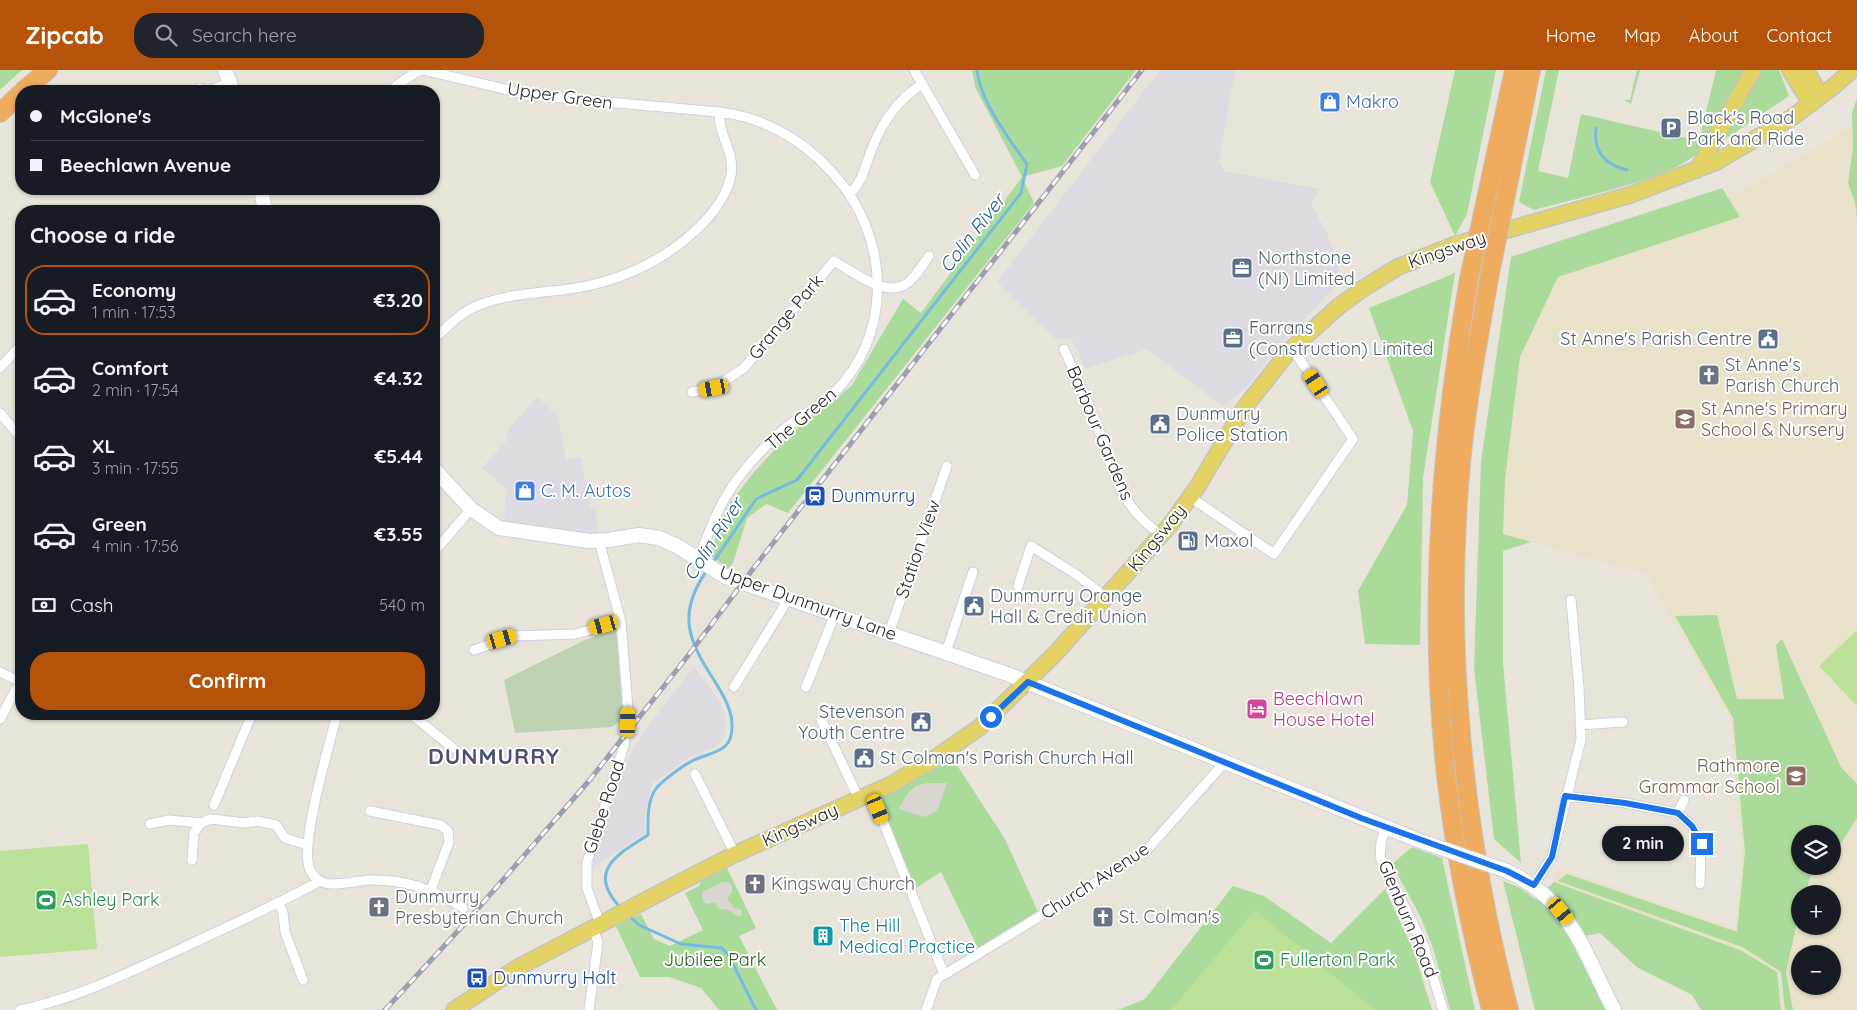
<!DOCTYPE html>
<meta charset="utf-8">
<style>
body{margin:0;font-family:Quicksand,sans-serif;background:#20242c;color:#f1f3f6;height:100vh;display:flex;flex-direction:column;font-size:19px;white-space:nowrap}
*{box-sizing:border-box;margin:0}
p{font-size:16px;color:#9ea1a6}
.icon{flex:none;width:28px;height:28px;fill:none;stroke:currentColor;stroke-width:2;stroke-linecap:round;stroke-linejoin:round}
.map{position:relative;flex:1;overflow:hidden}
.drawer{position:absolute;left:15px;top:135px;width:425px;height:515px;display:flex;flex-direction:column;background:#171b24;border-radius:20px;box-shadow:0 1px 4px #0004}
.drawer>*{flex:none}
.guide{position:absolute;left:15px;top:15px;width:425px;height:110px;border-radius:20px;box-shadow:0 1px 4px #0004;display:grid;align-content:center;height:110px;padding:0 15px;background:#171b24}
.tools{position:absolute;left:1791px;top:755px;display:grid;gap:10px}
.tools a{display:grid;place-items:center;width:50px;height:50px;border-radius:50%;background:#171b24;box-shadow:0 1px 4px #0004;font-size:25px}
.end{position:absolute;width:22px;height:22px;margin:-11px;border:6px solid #1a73e8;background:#fff;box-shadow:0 0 0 2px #fff}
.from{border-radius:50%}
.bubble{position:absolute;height:35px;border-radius:18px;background:#171b24;box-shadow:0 1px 4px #0004;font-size:16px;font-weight:700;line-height:35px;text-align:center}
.car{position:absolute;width:15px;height:30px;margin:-15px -8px;border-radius:6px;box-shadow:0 0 4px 1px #0007;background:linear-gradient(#f5c518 24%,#345 0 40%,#f5c518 0 76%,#345 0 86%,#f5c518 0)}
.guide b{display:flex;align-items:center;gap:18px;height:48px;font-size:19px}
.guide b+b{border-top:1px solid #363941}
.guide i{width:12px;height:12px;background:#f1f3f6}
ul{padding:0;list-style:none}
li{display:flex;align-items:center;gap:15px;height:70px;margin:0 10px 8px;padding:0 5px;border:2px solid transparent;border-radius:20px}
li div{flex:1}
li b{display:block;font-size:19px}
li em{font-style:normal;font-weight:700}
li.on{border-color:#b45309}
li>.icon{width:45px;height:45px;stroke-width:1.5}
h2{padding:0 15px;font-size:22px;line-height:60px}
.pay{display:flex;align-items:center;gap:12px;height:55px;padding:0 15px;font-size:19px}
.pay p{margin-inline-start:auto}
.button{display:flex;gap:10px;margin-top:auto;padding:10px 15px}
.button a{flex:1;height:58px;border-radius:20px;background:#b45309;color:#fff;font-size:20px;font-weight:700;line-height:58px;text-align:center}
header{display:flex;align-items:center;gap:30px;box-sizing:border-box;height:70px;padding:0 25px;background:#b45309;color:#fff}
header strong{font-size:24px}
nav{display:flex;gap:28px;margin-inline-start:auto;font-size:18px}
.search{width:350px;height:45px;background:#20242c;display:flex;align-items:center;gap:12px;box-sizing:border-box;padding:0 18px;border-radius:20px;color:#9ea1a6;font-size:19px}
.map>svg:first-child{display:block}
</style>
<header>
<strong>Zipcab</strong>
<div class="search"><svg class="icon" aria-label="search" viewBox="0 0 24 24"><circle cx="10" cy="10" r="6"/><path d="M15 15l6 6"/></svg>Search here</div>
<nav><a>Home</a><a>Map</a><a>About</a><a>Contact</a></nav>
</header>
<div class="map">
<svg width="1857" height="940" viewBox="0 0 1857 940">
<rect width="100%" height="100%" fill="#e8e4da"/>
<path fill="#dddae1" d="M1160,0H1235L1219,90L1224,101L1319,119L1311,134L1327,163L1339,197L1340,212L1278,277L1246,318L1223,336L1147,279L1086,299L1071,268L1055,269L997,212Z
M536,328H539L558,347L566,390L581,387L590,438H595L600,467L504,456L506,418L482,398L506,371L509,359Z
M694,597L720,631L726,649L725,667L717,676L690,687L652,714L645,744V763L593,798L594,784L600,766L627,689L644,661Z"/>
<path fill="#e9e2ca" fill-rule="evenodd" d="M1851,57L1853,77L1848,113L1855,133L1857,150V940H1781L1777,902L1740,880L1554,812L1556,799L1570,802L1735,858L1742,784L1730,648L1646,504L1503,464L1505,410L1520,287L1538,186L1735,126ZM1800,764H1832V796H1800ZM1800,824H1832V856H1800ZM1800,884H1832V916H1800Z"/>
<path fill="#aadb9a" d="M0,0H22L0,20Z
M972,0H1136L1062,96L1022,107L1034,133L788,443L766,434L747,448L733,493L728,499L709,484L730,433L755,401L792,362L835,330L852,315L903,229L921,243L1022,107L975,17Z
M1455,0H1496L1467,144L1455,166L1430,112Z
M1546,0H1559L1538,101L1568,108L1581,44L1699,71L1716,0H1743L1698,82C1674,109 1572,129 1534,140L1519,132Z
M1637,0H1640L1631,34L1624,30H1630Z
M1758,0H1779L1789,26L1719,73Z
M1857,28V150L1855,133L1848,113L1853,77L1852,43Z
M1722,118L1740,147L1558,207L1520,287L1505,410L1503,464L1531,472L1503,481V593L1521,793L1494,769L1474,598L1481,391L1511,187Z
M1455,203L1423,408L1420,575L1365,574L1358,521L1407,435L1413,361L1369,238Z
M1717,545L1737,629H1784L1776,575L1782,569L1841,697L1857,714V748L1836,781L1833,783L1832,764H1800V796H1814L1805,824H1800V839L1786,902L1793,940H1785L1781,902L1742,877L1558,811L1567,804L1737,862L1745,782L1733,648L1675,546Z
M953,689L1005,769L1038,842L979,880L941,802L916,818L878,729Z
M1412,777L1442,788L1475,940H1450L1433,878L1421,848L1392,794Z
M727,798L756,858L739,866L777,940H719L701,918L669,907H640L616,856L641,844L654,869L670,876L703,860L685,823L699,816L701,811Z
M1503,811L1520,818L1535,829L1554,812L1740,880L1777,902L1781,940H1701L1692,925L1638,898L1600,863L1579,867L1614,940H1535Z
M1233,816L1264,826L1331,873L1385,819L1414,882L1432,940H1118L1145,929Z"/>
<path fill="#bed1b2" d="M616,559L622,636L621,650L612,657L515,663L504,610L585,570Z"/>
<path fill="#bae197" d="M1857,560V636L1819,596Z
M88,774L97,879L0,887V781Z
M1255,840L1375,940H1171Z"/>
<path fill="#d9d6d0" d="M927,713H947L937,741L925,747L898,739L908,723L916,716Z
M722,812H728L732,815V823L727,828L734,838L742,840V846H737L727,839L724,840L718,838L715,832L708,834L703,832L702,822Z"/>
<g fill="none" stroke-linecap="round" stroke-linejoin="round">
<path stroke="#75bae2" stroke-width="3" d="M1596,58C1593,81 1605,95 1627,100
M712,494L756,429L797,410L1021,123L1027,94C1009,69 980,31 977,0
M621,838C586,802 616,785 648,765C648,751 647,732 655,720C660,712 685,694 694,690C713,681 733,683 732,655C732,639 722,623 714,610C687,569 677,542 708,499
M627,844L639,855L681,874L722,878L729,886L756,940"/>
<g stroke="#cfd1df" stroke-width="11">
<path id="street" d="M914,0L975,105
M200,18L201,21
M209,21L230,12
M389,21L416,2L424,0L529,25L719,42
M849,124C863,113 866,92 873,76C883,51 899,29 922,14
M434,269C448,256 461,242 479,235C505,225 534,223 562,220C612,214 657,196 695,161C711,146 727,127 731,105C735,81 718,65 719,42C771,48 814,77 845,118C890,180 890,267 834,323C821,336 803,344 788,356C771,369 756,386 743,402C721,428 710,459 698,490
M1064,279C1076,306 1089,333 1099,361C1116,406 1118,434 1161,465
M0,298L21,275
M692,322L714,318L744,298L834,191C852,201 885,228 906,214C916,208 922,195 929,186
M0,343L21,368
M1190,427L1274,484L1353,369L1298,287L1290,280
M599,471L621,552L628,639L624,676L587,792V818L600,854
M434,482L471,439
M1018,516L1031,476L1077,505L1107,528
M889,563L947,396
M474,580L514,566L575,564L621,552
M946,582L973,502
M0,602L21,612
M734,617L789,528
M806,617L835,544
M337,644C329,676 301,770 309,797C312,807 321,814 332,814C344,814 358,811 370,810C405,809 434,819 463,838
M411,644L453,678
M0,649L20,612
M821,649L859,729
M1580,655L1623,652
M695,704L735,784
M872,724L944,904
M1565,726L1625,733L1678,743L1692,756L1701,774L1700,814
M214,735L252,644
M370,741L440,755L448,761L449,772L431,819
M1678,743L1684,730
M150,754L169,750L201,753
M1385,758L1381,773L1380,787L1424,876L1443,940
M192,790L194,763L201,753L211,749L245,753L257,751L276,755L285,768L307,775
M1534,815L1552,787L1581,669L1579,619L1571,530
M279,833L283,842L285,862L303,910
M20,940C75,929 125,904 176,881C224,858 273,837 320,811
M589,940L598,872L593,858
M926,940L937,909L1145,782L1224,693"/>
</g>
<g stroke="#cfd1df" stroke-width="16">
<path id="secondary" d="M225,0L233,21
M261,119L265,141
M434,399L471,439L499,458L589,471L609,470L639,465L659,468L677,476L726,507L1007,604L1415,769
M1507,801C1572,831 1583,881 1614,940"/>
</g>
<g stroke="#c3c3c3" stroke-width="18">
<path id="primary" d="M1790,0L1811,34
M1806,0L1821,26
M1697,100L1753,0
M454,940L517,898L673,816L735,784L890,715L931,691L980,657L1055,584L1170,455L1196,419L1245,337L1290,280L1338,237L1364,218L1398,197L1454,175L1630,125L1716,92L1794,46L1834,16L1852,0"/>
</g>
<g stroke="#c3c3c3" stroke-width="20">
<path id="highway" d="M23,21L48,0
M0,43L21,23
M1506,125L1531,0
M1486,129L1514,0
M1490,203C1479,266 1467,329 1461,393C1444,576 1463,763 1509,940
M1469,209C1440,375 1427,545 1447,714C1456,789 1472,866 1491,940"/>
</g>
<use href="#street" stroke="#fff" stroke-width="9"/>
<use href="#secondary" stroke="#fff" stroke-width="14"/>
<use href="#primary" stroke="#e3d264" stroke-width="15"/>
<use href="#highway" stroke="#efab5e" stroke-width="18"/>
<g stroke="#9d9eb0" stroke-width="5">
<path id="rail" d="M385,940L468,850L588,712L687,587L756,495L1142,0"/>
</g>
<use href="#rail" stroke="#fff" stroke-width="3" stroke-dasharray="9" stroke-linecap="butt"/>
<g stroke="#cfd1df" stroke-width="16" stroke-linecap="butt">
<path id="secondary-bridge" d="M1415,769L1507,801"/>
</g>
<g stroke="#c3c3c3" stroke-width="20" stroke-linecap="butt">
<path id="highway-bridge" d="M1490,203L1506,125
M1469,209L1486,129"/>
</g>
<use href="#secondary-bridge" stroke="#fff" stroke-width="14"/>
<use href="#highway-bridge" stroke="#efab5e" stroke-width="18"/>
</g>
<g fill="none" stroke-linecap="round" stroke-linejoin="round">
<path stroke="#1a73e8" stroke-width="6" d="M991,647L1028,612L1361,748L1507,801L1534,815L1552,787L1565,726L1625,733L1678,743L1692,756L1702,774"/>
</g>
<defs>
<g id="shop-square" transform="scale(1.125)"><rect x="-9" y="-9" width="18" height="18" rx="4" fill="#3f7fe0" stroke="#fff"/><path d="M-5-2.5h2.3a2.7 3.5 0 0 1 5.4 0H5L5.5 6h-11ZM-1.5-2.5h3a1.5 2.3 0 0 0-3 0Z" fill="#fff"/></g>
<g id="parking-square" transform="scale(1.125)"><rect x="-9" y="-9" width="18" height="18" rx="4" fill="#5c6f8a" stroke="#fff"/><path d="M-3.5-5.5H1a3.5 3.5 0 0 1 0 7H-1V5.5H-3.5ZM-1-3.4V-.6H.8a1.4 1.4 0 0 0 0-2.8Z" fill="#fff"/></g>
<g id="office-square" transform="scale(1.125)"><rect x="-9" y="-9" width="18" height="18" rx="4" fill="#5c6f8a" stroke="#fff"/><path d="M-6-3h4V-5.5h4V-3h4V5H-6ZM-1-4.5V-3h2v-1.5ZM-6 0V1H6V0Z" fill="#fff"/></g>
<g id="civic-square" transform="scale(1.125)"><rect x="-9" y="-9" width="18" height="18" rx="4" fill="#5c6f8a" stroke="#fff"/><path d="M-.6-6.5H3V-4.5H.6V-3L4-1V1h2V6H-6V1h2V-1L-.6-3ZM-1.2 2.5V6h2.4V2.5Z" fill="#fff"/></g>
<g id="church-square" transform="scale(1.125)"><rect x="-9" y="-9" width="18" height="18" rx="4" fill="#6b7280" stroke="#fff"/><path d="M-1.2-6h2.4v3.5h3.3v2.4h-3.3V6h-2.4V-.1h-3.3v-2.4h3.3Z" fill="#fff"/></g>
<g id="school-square" transform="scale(1.125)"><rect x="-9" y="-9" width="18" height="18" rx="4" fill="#8d6e63" stroke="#fff"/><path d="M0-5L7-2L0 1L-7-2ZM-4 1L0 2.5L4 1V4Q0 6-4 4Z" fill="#fff"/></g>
<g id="station-square" transform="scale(1.125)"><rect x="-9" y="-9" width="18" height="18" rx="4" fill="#1a4fb4" stroke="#fff"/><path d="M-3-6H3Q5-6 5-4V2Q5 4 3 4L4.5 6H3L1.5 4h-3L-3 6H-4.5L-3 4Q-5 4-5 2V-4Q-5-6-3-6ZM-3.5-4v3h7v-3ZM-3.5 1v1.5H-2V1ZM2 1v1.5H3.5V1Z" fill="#fff"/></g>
<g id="fuel-square" transform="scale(1.125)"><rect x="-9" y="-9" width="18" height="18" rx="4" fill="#5c6f8a" stroke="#fff"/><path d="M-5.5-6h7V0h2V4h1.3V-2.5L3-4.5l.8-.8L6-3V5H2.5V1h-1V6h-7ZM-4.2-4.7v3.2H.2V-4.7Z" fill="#fff"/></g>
<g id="hotel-square" transform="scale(1.125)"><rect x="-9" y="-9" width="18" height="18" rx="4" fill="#d1479c" stroke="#fff"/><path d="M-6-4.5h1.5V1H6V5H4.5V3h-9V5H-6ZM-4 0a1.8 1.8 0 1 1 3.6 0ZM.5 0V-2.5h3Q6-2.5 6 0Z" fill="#fff"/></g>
<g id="stadium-square" transform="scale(1.125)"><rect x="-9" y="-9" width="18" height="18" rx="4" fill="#2e9e5b" stroke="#fff"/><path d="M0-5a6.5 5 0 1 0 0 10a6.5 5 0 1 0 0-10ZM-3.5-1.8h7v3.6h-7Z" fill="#fff"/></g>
<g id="building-square" transform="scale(1.125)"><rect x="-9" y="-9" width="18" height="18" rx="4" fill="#0f9aa8" stroke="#fff"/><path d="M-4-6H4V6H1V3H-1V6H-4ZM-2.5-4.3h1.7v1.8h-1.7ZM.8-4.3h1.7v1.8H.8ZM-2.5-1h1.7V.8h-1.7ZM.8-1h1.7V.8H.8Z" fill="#fff"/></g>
<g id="bus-square" transform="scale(1.125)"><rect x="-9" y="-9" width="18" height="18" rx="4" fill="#1a4fb4" stroke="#fff"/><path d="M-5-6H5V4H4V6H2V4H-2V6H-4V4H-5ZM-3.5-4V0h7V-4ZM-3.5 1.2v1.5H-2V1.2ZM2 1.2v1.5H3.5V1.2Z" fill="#fff"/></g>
</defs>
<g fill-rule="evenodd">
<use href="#shop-square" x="1330" y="32"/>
<use href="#parking-square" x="1671" y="58"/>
<use href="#office-square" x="1242" y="198"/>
<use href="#office-square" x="1233" y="268"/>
<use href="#civic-square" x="1768" y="269"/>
<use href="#church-square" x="1709" y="305"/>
<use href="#school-square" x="1685" y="349"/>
<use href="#civic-square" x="1160" y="354"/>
<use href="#shop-square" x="525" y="421"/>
<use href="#station-square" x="815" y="426"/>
<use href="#fuel-square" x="1188" y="471"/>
<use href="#civic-square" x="974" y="536"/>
<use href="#hotel-square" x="1257" y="639"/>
<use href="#civic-square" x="921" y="652"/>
<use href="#civic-square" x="864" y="688"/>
<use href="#school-square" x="1796" y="706"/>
<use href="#church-square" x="755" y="814"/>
<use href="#stadium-square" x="46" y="830"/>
<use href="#church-square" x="379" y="837"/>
<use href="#church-square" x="1103" y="847"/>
<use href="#building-square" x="823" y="866"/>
<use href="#stadium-square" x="1264" y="890"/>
<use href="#bus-square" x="477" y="908"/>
</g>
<g text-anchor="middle" stroke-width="4" stroke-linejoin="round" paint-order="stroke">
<g font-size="18" fill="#272727" stroke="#fff">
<text transform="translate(560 26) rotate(8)" y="6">Upper Green</text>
<text transform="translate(1447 180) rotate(-19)" y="6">Kingsway</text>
<text transform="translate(786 247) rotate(-50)" y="6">Grange Park</text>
<text transform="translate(801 349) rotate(-40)" y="6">The Green</text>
<text transform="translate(1100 363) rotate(67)" y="6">Barbour Gardens</text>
<text transform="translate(1157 468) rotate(-51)" y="6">Kingsway</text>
<text transform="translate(918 479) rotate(-71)" y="6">Station View</text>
<text transform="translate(808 533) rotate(20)" y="6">Upper Dunmurry Lane</text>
<text transform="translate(604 737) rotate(-72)" y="6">Glebe Road</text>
<text transform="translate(800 755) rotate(-24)" y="6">Kingsway</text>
<text transform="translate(1095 811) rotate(-33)" y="6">Church Avenue</text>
<text transform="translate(1408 849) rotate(67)" y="6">Glenburn Road</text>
</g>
<g font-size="18" fill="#366cbe" stroke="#fff" text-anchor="start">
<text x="1346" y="38">Makro</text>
<text x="541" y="427">C. M. Autos</text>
</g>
<g font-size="18" fill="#4e5e75" stroke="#fff" text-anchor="start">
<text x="1687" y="54">Black's Road<tspan x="1687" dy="21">Park and Ride</tspan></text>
<text x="1258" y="194">Northstone<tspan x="1258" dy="21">(NI) Limited</tspan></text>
<text x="1249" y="264">Farrans<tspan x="1249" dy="21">(Construction) Limited</tspan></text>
<text x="1752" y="275" text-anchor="end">St Anne's Parish Centre</text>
<text x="1176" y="350">Dunmurry<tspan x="1176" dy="21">Police Station</tspan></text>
<text x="1204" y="477">Maxol</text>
<text x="990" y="532">Dunmurry Orange<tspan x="990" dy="21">Hall &amp; Credit Union</tspan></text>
<text x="905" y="648" text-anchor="end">Stevenson<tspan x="905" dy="21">Youth Centre</tspan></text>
<text x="880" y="694">St Colman's Parish Church Hall</text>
</g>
<g font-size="18" fill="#5b616d" stroke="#fff" text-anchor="start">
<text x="1725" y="301">St Anne's<tspan x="1725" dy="21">Parish Church</tspan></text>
<text x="771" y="820">Kingsway Church</text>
<text x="395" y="833">Dunmurry<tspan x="395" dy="21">Presbyterian Church</tspan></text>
<text x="1119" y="853">St. Colman's</text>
</g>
<g font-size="18" fill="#785e54" stroke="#fff" text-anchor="start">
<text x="1701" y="345">St Anne's Primary<tspan x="1701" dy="21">School &amp; Nursery</tspan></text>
<text x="1780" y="702" text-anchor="end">Rathmore<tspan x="1780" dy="21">Grammar School</tspan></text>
</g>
<g font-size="18" fill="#164399" stroke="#fff" text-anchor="start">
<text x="831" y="432">Dunmurry</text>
<text x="493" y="914">Dunmurry Halt</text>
</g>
<g font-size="18" fill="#b23c85" stroke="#fff" text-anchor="start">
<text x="1273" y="635">Beechlawn<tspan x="1273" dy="21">House Hotel</tspan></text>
</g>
<g font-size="18" fill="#27864d" stroke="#fff" text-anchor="start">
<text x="62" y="836">Ashley Park</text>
<text x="1280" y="896">Fullerton Park</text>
</g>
<g font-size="18" fill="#0d838f" stroke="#fff" text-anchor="start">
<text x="839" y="862">The Hill<tspan x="839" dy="21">Medical Practice</tspan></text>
</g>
<g font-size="18" fill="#265c1f" stroke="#fff">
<text x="715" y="896">Jubilee Park</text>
</g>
<g font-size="19" font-style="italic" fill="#195789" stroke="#fff">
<text transform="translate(972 163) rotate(-52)" y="7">Colin River</text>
<text transform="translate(713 469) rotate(-57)" y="7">Colin River</text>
</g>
<g font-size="22" font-weight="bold" letter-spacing="1" fill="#4c4f73" stroke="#fff">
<text x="494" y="694">DUNMURRY</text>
</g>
</g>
</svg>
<div class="tools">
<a><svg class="icon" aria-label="layers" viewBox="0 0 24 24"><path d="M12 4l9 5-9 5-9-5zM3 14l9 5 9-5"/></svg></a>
<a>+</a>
<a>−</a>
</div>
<i class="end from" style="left:991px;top:647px"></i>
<i class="end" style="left:1702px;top:774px"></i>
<div class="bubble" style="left:1602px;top:756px;width:82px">2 min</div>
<i class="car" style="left:1316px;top:313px;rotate:326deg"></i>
<i class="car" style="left:714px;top:318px;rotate:260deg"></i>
<i class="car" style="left:604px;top:555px;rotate:255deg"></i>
<i class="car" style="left:502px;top:569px;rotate:74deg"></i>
<i class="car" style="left:628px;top:652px;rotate:1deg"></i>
<i class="car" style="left:878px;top:739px;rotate:157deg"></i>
<i class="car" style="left:1561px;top:841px;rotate:140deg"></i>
<div class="guide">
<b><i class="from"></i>McGlone's</b>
<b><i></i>Beechlawn Avenue</b>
</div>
<section class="drawer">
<h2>Choose a ride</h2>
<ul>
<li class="on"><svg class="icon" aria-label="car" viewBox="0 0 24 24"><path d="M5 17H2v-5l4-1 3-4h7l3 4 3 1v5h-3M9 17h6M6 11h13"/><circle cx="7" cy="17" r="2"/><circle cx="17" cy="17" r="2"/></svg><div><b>Economy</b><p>1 min · 17:53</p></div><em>€3.20</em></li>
<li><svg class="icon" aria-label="car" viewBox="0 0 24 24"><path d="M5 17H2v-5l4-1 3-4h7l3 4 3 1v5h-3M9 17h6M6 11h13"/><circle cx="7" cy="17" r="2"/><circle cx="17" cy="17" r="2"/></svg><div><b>Comfort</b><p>2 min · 17:54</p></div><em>€4.32</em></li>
<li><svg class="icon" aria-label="car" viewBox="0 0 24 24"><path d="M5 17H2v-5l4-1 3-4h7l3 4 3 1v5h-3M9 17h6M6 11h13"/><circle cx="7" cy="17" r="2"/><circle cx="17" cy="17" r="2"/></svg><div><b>XL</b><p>3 min · 17:55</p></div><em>€5.44</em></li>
<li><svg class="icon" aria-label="car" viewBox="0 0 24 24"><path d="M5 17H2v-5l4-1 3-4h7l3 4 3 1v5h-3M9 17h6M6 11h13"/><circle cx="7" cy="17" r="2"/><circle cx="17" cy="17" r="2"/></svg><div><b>Green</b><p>4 min · 17:56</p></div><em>€3.55</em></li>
</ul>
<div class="pay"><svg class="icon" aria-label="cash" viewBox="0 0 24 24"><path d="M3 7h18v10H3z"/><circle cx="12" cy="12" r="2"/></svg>Cash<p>540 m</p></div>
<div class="button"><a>Confirm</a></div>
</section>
</div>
